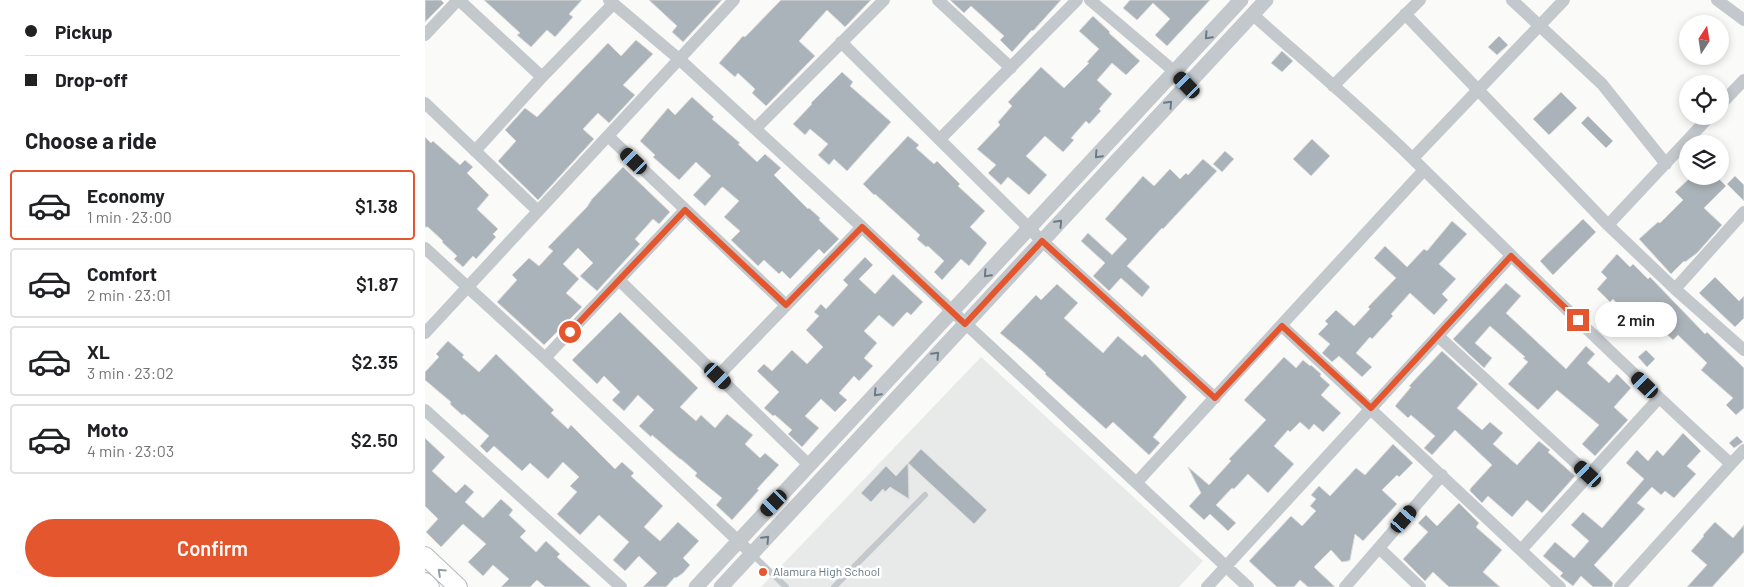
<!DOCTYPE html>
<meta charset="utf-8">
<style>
body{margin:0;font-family:Barlow,sans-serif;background:#f2f2f2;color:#202124;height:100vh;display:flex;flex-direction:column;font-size:19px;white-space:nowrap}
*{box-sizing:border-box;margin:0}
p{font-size:16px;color:#757577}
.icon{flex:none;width:28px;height:28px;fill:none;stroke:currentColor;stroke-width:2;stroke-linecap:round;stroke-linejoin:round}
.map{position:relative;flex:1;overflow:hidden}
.sheet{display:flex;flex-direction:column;background:#fff;width:425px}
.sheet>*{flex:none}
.banner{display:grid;align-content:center;height:110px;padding:0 25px;background:#fff}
.needle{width:32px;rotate:12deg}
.fabs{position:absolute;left:1254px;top:15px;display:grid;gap:10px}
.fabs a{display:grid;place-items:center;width:50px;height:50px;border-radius:50%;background:#fff;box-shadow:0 2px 8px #0003;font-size:25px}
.end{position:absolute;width:22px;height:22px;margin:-11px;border:6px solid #e4572e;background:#fff;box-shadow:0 0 0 2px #fff}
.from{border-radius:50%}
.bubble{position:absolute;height:35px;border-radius:18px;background:#fff;box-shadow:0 2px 8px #0003;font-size:16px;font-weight:600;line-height:35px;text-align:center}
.car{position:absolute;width:15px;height:30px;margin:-15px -8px;border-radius:6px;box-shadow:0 0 4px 1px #0007;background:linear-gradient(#222 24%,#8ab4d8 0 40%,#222 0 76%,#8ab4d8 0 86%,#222 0)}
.banner b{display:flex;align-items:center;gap:18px;height:48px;font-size:19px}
.banner b+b{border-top:1px solid #e0e0e0}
.banner i{width:12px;height:12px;background:#202124}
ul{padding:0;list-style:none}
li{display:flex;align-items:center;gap:15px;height:70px;margin:0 10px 8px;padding:0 15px;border:2px solid #e0e0e0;border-radius:5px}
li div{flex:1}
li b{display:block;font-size:19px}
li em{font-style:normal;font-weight:600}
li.on{border-color:#e4572e}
li>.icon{width:45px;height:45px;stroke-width:1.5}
h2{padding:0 25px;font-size:22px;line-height:60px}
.cta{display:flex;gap:10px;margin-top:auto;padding:10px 25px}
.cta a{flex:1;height:58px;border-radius:30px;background:#e4572e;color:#fff;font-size:20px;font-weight:600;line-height:58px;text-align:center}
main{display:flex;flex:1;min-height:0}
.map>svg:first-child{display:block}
</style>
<main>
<section class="sheet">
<div class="banner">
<b><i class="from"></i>Pickup</b>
<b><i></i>Drop-off</b>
</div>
<h2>Choose a ride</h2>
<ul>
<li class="on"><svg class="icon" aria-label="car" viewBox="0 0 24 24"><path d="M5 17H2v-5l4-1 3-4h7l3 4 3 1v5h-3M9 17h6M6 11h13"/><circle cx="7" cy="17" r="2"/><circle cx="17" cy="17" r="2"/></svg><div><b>Economy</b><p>1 min · 23:00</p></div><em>$1.38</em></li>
<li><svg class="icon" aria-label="car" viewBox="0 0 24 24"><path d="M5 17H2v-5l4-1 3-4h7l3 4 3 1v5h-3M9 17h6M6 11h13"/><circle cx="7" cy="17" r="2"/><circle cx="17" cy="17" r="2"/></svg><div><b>Comfort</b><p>2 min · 23:01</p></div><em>$1.87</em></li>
<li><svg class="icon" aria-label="car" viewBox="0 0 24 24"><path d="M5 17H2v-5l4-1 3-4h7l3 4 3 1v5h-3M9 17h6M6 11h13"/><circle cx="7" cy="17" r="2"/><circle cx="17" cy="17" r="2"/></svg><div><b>XL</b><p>3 min · 23:02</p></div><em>$2.35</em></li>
<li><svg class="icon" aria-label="car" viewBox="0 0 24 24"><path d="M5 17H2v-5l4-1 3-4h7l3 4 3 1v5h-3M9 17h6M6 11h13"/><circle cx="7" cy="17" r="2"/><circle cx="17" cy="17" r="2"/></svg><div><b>Moto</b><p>4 min · 23:03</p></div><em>$2.50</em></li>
</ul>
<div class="cta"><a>Confirm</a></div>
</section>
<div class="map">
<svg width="1319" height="587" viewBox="0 0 1319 587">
<rect width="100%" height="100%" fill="#fafaf8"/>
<path fill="#e8e9e9" d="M556,357L778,561L754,587H336Z"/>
<path fill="#aab3b9" stroke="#dcdcda" d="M0,0H16L19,3L0,22Z
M59,0H157L144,14L148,17L130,37L122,30L106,47L92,35L95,33Z
M224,0H297L258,42L247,32L252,26Z
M356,0H446L420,27L402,10L374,41L390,56L341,106L327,93L330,89L313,73L310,77L294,63L318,36L320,37Z
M525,0H636L608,31L607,30L587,52L575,40L579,36L546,6L539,13Z
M705,0H785L742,46L730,35L745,19L728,3L712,20L698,8Z
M668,16L685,32L684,33L715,61L701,75L687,63L672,80L687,94L674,109L676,111L664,124L661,121L646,138L649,140L638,152L620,136L601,156L622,175L604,195L583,177L576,185L563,173L571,165L552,149L575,125L573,122L587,106L583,102L616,67L639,88L664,63L662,62L674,49L654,31Z
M1074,36L1083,45L1072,55L1063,47Z
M211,40L228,54L198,85L210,95L184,123L173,113L158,129L169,139L113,200L73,161L91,141L80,130L100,108L112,117L183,43L196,56Z
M857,51L868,61L857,72L846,63Z
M417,72L428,82L425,86L466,122L422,171L409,159L404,165L393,155L403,144L385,129L380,135L368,124L387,104L386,103Z
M1136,92L1152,108L1124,135L1108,119Z
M267,97L289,117L287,119L315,143L313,144L332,162L340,154L356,168L349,175L383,209L384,208L395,218L394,220L414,239L399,254L394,249L365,279L357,271L354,274L339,260L333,266L306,240L315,231L299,217L314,201L299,188L297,187L280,206L268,195L286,176L271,162L254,180L228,157L230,155L215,141L243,108L250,115Z
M1163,116L1188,141L1181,148L1156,123Z
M483,136L494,145L491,148L509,164L512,161L535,184L533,186L560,211L545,227L562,243L544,266L536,259L517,280L509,272L519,261L503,246L501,247L492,239L495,235L450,194L449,195L438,184Z
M0,137L6,143L8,141L35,165L40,160L48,167L42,173L64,195L52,209L73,229L68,234L71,237L51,259L48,256L38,267L29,259L32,256L17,242L18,241L3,227H0Z
M887,139L905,156L886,176L868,159Z
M800,151L809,159L797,172L788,164Z
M778,159L792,171L738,229L737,228L702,266L725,287L717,297L696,278L684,291L668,276L680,263L656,241L663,233L687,255L702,239L680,219L718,176L729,186L745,169L755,179L761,173L763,175Z
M198,167L245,212L234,224L228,219L210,239L215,244L172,291L155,276L168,263L153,248L138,264L154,279L141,293L157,307L119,345L72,302L92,280L87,275L104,258L114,266L128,251L123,247L162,207L167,199Z
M1267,176H1291L1301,186L1279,208L1297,225L1272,253L1260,262L1259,261L1246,274L1214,239L1233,222L1235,223L1258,200L1250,192Z
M1310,176L1319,185V201L1302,184Z
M1158,219L1171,232L1128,275L1115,261Z
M1027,221L1042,234L1014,264L1031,279L1017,294L1023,300L1009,315L985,293L966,314L968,316L947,339L945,337L931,353L947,367L937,377L914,356L907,362L897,353L905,344L893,334L903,324L900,321L911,310L929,326L945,309L943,307L971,278L949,258L960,246L982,267L999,249L1002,251Z
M1192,254L1205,267L1208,264L1223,279L1225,277L1280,334L1282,332L1319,368V408L1311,415L1301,405L1308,398L1276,370L1282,363L1253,335L1248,340L1229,323L1218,333L1188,299L1185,302L1172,289L1182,278L1176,272Z
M440,257L448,265L434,279L450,294L468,274L498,302L486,315L482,312L468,327L454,315L439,331L452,343L439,358L448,366L434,381L429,376L414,393L422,400L410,412L396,399L380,416L394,428L377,447L363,434L367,430L350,415L348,416L339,408L354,392L332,371L339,364L347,371L367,350L382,364L398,347L381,330L394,316L389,312L396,304L401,309L423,285L418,280Z
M1290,277L1314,301L1319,296V318L1310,327L1274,293Z
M1081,283L1096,296L1081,313L1141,369L1161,346L1170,354L1162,363L1184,383L1192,374L1206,388L1189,407L1203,420L1170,456L1157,444L1174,425L1132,390L1113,410L1083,384L1103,362L1098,358L1100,357L1065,326L1050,343L1067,358L1059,368L1028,339Z
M632,284L653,303L639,318L678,353L693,336L717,357L720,354L762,397L728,437L735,443L724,455L688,422L681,429L620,374L621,373L598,352L575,333L611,295L616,300Z
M195,312L273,388L255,407L271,421L276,415L290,428L302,414L328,435L320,444L335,458L340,453L354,465L332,489L334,490L307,520L291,505L297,498L270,476L272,473L256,459H255L227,435L226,437L214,426L229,410L213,395L199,411L187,400L195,392L179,376L172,384L147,360Z
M23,341L39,355L37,357L54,372L71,354L129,410L126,413L143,429L146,425L190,469L197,462L209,473L206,476L238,506L219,527L235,541L253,522L274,541L258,558L265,565L258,573L251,578L250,577L241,587H218L232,573L214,556L200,571L188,560L204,542L174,515L155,535L132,514L152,492L145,486L154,477L138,462L123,479L105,463L97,471L69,446L62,453L55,446L64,436L39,414L37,415L25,404L26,402L0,380V372L14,357L11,354Z
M1221,350L1230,359L1222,367L1213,357Z
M1017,351L1053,384L1032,408L1057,430L1065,422L1078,433L1068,444L1092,465L1114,441L1125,450L1123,452L1150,476L1117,513L1102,500L1087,517L1063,496L1057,503L1045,491V489L1067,465L1030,430L1007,455L999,448L1010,436L986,415L983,418L970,406L986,387L984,386Z
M859,357L871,368L878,360L885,366L886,365L896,374L895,376L905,385L896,395L916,413L898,432L889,424L884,430L875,422L865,432L863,430L849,446L869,464L843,493L823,474L809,489L807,488L791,505L811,523L803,531L785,514L779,520L764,506L776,493L763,467L784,485L806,461L804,459L841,420L819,400Z
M1258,433L1276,451L1262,466L1271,474L1249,498L1240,491L1236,495L1227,487L1212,503L1220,509L1169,565L1188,583L1187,587H1168L1156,576L1148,586L1135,576L1138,573L1118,556L1130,542L1149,558L1164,541L1146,525L1158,512L1177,528L1219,479L1201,463L1212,450L1223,461L1232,450L1238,456Z
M1312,436L1318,442L1309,448L1304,443Z
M0,438L20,457L7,471L31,493L40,484L49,492L40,502L58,518L76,499L88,510L84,515L101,531L95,537L111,552L121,541L135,554L132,557L166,587H120L112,580L105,587H76L84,579L68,565L58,576L43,562L61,544L38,524L16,547L1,532L13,519L0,506Z
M968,444L988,463L974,477L972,475L957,490L972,504L938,541L930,534L925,560L923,561L917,562L906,550L889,567L910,587H883L875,580L869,587H852L824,561L866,516L877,526L891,511L885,506L891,499L886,495L894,486L905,496L931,468L940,475Z
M496,449L562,510L549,524L483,463Z
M483,463L484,499L465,487L460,492L458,489L446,502L436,493L461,466L471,476Z
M1034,503L1054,523L1051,527L1077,550L1058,572L1075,587H1024L1008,572L1000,581L978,559L1003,532L993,523L1001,515L1012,526Z
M1290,522L1308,538L1319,525V552L1287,587H1262L1282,565L1266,551L1279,536L1278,535Z"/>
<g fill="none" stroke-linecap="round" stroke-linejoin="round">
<g stroke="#b3babf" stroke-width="20">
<path id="secondary" d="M0,556L33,587
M0,582L5,587"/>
</g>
<path stroke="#c3c8cc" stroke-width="6" d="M327,554L361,587
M409,587L500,495"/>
<path stroke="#c3c8cc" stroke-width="12" d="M34,0L117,77
M184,0L254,59L437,227L823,587
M513,0L586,68
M665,0L750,72L762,85
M1087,0L1177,84L1241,164
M1292,0L1319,20
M827,14C881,62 936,108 987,158C1092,261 1197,365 1306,464L1195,587
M980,14L1183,225
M0,35L33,0
M416,42L617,241L790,398
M908,86L995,0
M0,103L113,211
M1295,105L1319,80
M1285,116L1183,225L1250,289L1319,350
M330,129L459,0
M184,137L361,305
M515,139L652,0
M50,151L117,77L188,4
M988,158L1139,0
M0,248L120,358L327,554
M194,280L384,465
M1250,289L1319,212
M857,326L1135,587
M0,333L309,0
M1013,336L1163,474
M120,358L260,210
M293,376L437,227
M0,410L196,587
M1306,464L1319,450
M712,482L999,170
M954,548L995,587
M1096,550L1234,398
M782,587L1086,256
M920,587L1017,475"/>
<path stroke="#c3c8cc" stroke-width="15" d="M271,587L816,0
M296,587L841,0"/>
<use href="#secondary" stroke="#fff" stroke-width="18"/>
</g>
<defs><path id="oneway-chevron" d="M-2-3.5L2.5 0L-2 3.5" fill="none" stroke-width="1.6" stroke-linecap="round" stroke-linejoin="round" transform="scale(1.25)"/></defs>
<g stroke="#6a7a87">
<use href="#oneway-chevron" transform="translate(783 36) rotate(133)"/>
<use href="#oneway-chevron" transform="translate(744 104) rotate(-47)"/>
<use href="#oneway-chevron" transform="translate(673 155) rotate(133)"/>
<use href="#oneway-chevron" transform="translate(634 223) rotate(-47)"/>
<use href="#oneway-chevron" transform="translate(562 274) rotate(133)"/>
<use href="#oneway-chevron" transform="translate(511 355) rotate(-47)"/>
<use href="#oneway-chevron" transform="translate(452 393) rotate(133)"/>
<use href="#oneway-chevron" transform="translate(341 539) rotate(-47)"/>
</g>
<use stroke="#939fa8" href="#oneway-chevron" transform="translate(16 572) rotate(-137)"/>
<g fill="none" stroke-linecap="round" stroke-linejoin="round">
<path stroke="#e4572e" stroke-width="6" d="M145,332L260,210L361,305L437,227L540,324L617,241L790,398L857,326L946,408L1086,256L1153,320"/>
</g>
<circle fill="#e4572e" stroke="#fff" stroke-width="2" cx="338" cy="572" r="5"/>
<g text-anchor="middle" stroke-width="5" stroke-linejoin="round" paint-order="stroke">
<g font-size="12" fill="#657683" stroke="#fff" text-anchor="start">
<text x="348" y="576">Alamura High School</text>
</g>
</g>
</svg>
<div class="fabs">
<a><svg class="needle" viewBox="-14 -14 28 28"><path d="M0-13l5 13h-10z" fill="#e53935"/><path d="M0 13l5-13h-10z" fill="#757577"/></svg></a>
<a><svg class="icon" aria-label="locate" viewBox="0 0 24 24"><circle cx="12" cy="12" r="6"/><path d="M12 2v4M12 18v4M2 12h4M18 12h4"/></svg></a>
<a><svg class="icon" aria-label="layers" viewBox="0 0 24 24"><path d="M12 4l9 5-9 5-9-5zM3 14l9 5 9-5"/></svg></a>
</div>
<i class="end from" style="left:145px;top:332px"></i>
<i class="end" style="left:1153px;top:320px"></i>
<div class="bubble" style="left:1170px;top:302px;width:82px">2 min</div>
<i class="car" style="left:762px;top:85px;rotate:316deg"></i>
<i class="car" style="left:209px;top:161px;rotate:314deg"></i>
<i class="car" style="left:293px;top:376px;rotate:134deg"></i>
<i class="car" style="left:1220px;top:385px;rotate:314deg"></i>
<i class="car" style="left:1163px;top:474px;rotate:313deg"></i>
<i class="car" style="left:349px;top:503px;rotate:224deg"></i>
<i class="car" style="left:979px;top:519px;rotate:41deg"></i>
</div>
</main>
